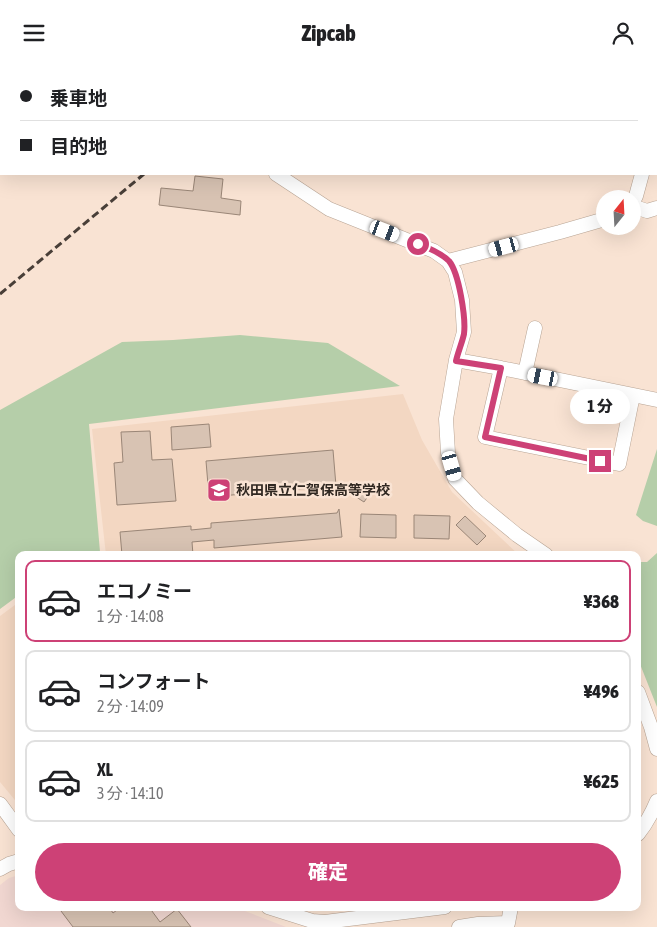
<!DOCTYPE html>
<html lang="ja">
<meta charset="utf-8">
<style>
body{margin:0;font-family:"Asap Condensed","Noto Sans JP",sans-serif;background:#f2f2f2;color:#202124;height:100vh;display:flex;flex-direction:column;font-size:19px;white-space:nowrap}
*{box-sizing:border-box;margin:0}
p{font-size:16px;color:#757577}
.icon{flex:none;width:28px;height:28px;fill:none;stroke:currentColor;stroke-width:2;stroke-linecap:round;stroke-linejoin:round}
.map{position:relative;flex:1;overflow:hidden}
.panel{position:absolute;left:15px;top:486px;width:626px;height:360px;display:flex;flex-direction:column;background:#fff;border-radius:10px;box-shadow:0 5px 20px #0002}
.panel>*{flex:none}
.guide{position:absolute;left:0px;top:0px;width:658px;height:110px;box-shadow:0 5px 20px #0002;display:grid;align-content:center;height:110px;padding:0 20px;background:#fff}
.needle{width:32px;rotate:18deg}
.controls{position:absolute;left:596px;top:125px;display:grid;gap:10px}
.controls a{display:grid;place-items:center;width:45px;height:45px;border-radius:50%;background:#fff;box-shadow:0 5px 20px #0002;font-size:25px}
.end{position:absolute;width:22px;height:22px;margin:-11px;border:6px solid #cd4176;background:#fff;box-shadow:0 0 0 2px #fff}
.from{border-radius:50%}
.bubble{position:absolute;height:35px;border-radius:18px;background:#fff;box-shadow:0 5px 20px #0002;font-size:16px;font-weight:800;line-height:35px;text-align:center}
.car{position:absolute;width:15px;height:30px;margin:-15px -8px;border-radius:6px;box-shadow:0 0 4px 1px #0007;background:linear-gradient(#fff 24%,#345 0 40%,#fff 0 76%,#345 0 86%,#fff 0)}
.guide b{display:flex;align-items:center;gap:18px;height:48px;font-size:19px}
.guide b+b{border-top:1px solid #e0e0e0}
.guide i{width:12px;height:12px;background:#202124}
ul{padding:9px 0 0;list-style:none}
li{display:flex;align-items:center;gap:15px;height:82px;margin:0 10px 8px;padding:0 10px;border:2px solid #e0e0e0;border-radius:10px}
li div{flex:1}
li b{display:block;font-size:19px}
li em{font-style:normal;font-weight:800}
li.on{border-color:#cd4176}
li>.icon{width:45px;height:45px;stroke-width:1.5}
.primary-button{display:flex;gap:10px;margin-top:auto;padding:10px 20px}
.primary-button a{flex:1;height:58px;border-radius:30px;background:#cd4176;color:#fff;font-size:20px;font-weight:800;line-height:58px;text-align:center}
header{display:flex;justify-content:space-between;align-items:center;height:65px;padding:0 20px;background:#fff;font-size:22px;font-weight:800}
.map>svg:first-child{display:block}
</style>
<header><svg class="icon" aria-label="menu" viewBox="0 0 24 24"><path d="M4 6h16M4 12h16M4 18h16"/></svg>Zipcab<svg class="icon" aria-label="person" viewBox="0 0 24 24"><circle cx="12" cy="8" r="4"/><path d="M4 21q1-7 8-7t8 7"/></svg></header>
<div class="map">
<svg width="657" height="862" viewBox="0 0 657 862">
<rect width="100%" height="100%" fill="#f9e3d3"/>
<path fill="#f1d7d1" d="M19,810V842L237,843L286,862H0V820L9,813Z"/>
<path fill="#f3d7c2" d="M403,329L422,375L452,427L519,490H106L92,364Z
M19,537V740L0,717V551Z"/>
<path fill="#b5cea9" d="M240,270L328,278L400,321L89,359L100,487L94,490H19V530L0,544V345L122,277L173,275Z
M657,384V461L643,456L636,450Z
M657,488V642L638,594V497H647Z"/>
<path fill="#d8c3b3" stroke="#9a8677" d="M195,111L223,114L221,133L241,136L240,150L159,140L161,123L193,126Z
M209,359L211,382L172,385L171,362Z
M150,366L152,395L172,394L176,436L117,440L114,398L123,397L121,367Z
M333,385L336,421L209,432L206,396Z
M357,417L371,427L364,437L350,428Z
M339,444L342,472L214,483V475L192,477L193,490H122L120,467L191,461V465L211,463V458L337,448Z
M361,449L396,450V473L360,472Z
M414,450L450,451L449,474L414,473Z
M465,451L486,471L477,480L456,460Z
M58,842H109L113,848L121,842H149L160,857L177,844L191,862H73Z"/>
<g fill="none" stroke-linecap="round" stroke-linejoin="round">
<g stroke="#b8a494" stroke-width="15">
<path id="minor" d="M115,0L117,1
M656,67L657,64
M276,109L329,144L434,186L448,196L455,207L462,235L464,267L456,295L446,354L448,388L455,414L478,438L517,470L546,490
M632,138L636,131L642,109
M632,141L647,146L657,143
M448,196L560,167L605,154
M456,295L501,303L657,335
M501,303L485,372L619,399L633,330
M525,308L535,263
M638,627L651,662L657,684
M0,739L19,765
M638,769C646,759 652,748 657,736
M0,804L9,799L19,796
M268,842L312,856L325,857L445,842
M459,862L478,859L508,858L511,842"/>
</g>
<g stroke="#b8a494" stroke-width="21">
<path id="highway" d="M20,1L21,0
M0,33L1,31"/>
</g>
<use href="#minor" stroke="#fff" stroke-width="14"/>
<use href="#highway" stroke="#fff" stroke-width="20"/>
<path stroke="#493f38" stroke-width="3" stroke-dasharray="8 4" stroke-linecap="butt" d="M272,1L273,0
M0,229L144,109"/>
</g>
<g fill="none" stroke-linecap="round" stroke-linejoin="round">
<path stroke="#cd4176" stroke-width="6" d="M418,179C429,183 441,188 449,196C459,208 466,253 464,269C462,278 458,287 456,296L501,303L485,372L600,396"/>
</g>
<defs>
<g id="school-square" transform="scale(1.25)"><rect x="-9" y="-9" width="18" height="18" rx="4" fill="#cd4176" stroke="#f9e3d3"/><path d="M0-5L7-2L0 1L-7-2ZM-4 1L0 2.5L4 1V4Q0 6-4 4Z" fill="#fff"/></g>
</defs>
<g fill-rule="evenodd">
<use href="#school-square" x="219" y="425"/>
</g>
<g text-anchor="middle" stroke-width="5" stroke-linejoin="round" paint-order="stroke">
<g font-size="14" font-weight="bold" fill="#2f2721" stroke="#f9e3d3" text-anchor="start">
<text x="236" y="430">秋田県立仁賀保高等学校</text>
</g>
</g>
</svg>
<div class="controls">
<a><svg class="needle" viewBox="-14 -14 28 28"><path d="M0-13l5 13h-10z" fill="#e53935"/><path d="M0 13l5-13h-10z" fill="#757577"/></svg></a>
</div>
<i class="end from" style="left:418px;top:179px"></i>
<i class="end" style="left:600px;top:396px"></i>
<div class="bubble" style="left:570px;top:324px;width:60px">1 分</div>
<i class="car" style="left:385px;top:166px;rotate:111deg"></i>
<i class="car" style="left:504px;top:182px;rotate:255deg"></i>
<i class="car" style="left:543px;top:312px;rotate:281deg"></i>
<i class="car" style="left:452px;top:401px;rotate:164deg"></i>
<div class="guide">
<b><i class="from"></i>乗車地</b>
<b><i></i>目的地</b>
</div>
<section class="panel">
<ul>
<li class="on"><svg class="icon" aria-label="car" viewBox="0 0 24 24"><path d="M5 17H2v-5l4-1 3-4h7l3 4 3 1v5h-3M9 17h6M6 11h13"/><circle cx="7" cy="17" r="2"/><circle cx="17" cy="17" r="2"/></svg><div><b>エコノミー</b><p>1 分 · 14:08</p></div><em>¥368</em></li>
<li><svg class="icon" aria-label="car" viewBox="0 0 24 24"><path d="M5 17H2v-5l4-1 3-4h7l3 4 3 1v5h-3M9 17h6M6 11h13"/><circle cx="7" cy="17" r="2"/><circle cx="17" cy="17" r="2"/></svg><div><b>コンフォート</b><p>2 分 · 14:09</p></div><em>¥496</em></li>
<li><svg class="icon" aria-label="car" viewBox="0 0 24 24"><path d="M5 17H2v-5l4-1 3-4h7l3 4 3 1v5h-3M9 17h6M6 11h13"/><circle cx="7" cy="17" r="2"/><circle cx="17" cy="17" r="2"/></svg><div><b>XL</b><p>3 分 · 14:10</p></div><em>¥625</em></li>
</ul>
<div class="primary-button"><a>確定</a></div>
</section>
</div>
